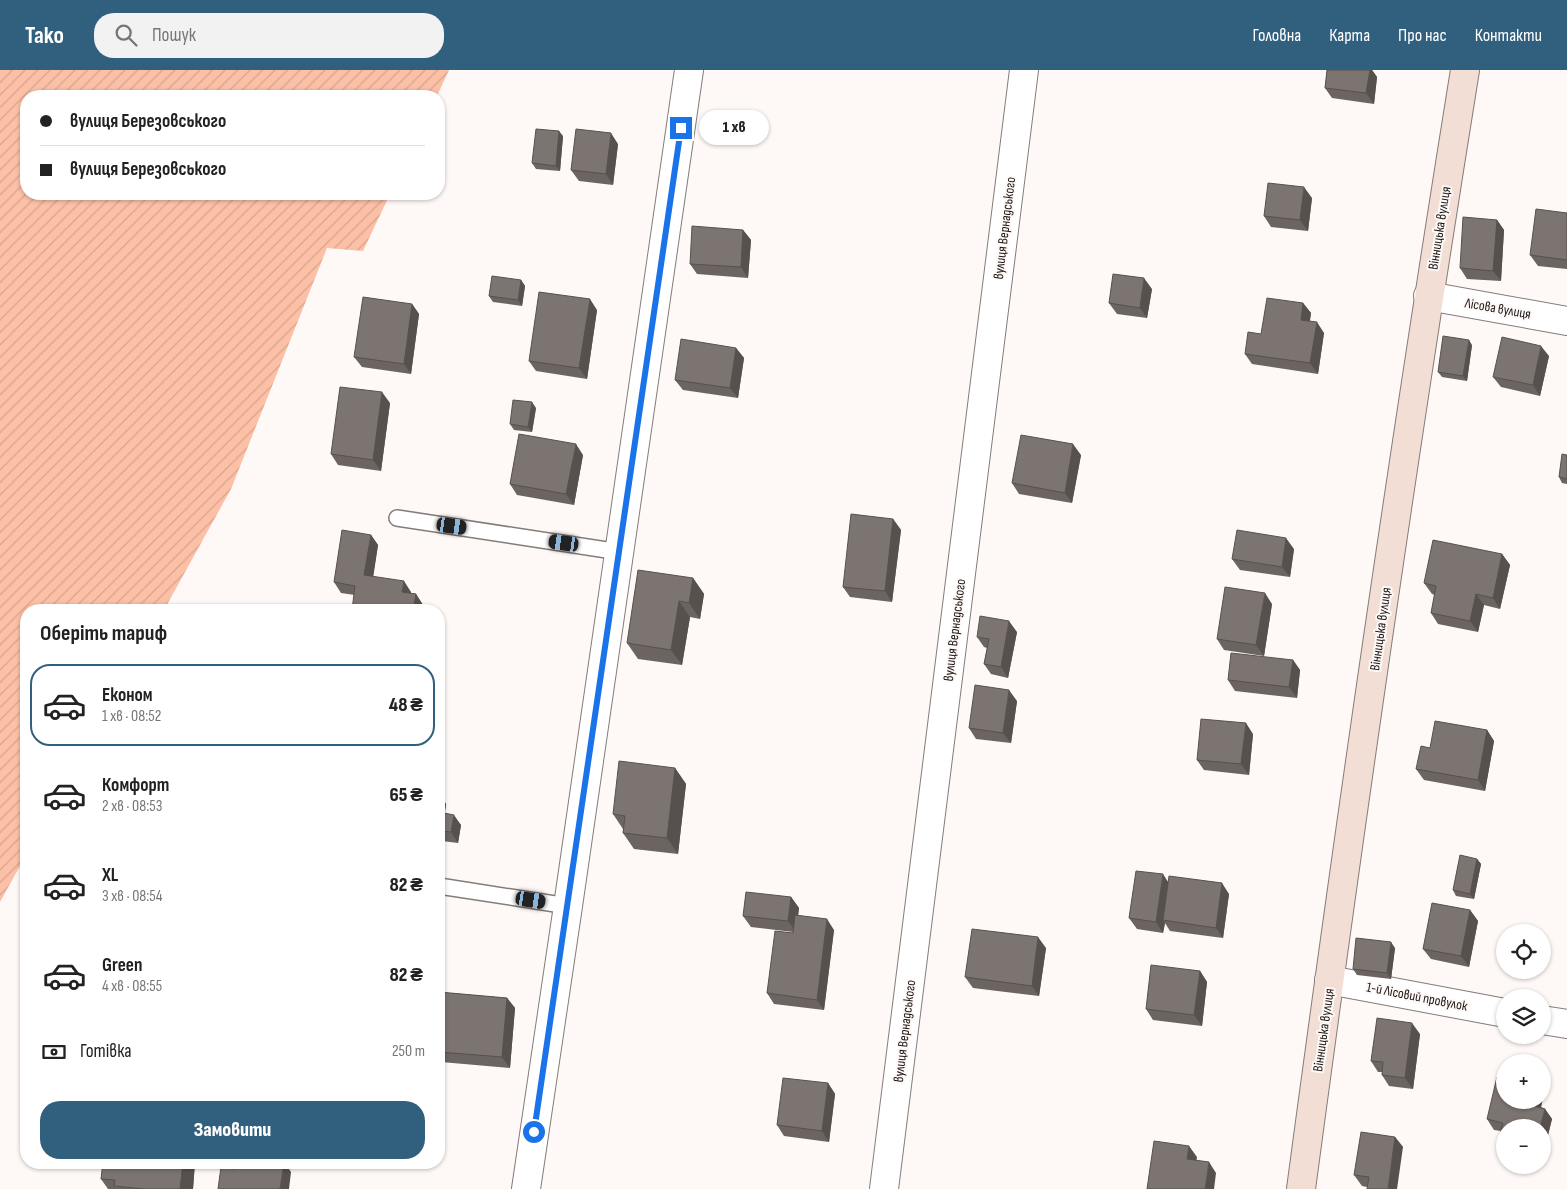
<!DOCTYPE html>
<html lang="uk">
<meta charset="utf-8">
<style>
body{margin:0;font-family:"Sofia Sans Condensed",sans-serif;background:#f2f2f2;color:#222;height:100vh;display:flex;flex-direction:column;font-size:19px;white-space:nowrap}
*{box-sizing:border-box;margin:0}
p{font-size:16px;color:#767676}
.icon{flex:none;width:28px;height:28px;fill:none;stroke:currentColor;stroke-width:2;stroke-linecap:round;stroke-linejoin:round}
.map{position:relative;flex:1;overflow:hidden}
.sheet{position:absolute;left:20px;top:534px;width:425px;height:565px;display:flex;flex-direction:column;background:#fff;border-radius:20px;box-shadow:0 1px 4px #0004}
.sheet>*{flex:none}
.guide{position:absolute;left:20px;top:20px;width:425px;height:110px;border-radius:20px;box-shadow:0 1px 4px #0004;display:grid;align-content:center;height:110px;padding:0 20px;background:#fff}
.tools{position:absolute;left:1496px;top:854px;display:grid;gap:10px}
.tools a{display:grid;place-items:center;width:55px;height:55px;border-radius:50%;background:#fff;box-shadow:0 1px 4px #0004;font-size:25px}
.end{position:absolute;width:22px;height:22px;margin:-11px;border:6px solid #1a73e8;background:#fff;box-shadow:0 0 0 2px #fff}
.from{border-radius:50%}
.bubble{position:absolute;height:35px;border-radius:18px;background:#fff;box-shadow:0 1px 4px #0004;font-size:16px;font-weight:800;line-height:35px;text-align:center}
.car{position:absolute;width:15px;height:30px;margin:-15px -8px;border-radius:6px;box-shadow:0 0 4px 1px #0007;background:linear-gradient(#222 24%,#8ab4d8 0 40%,#222 0 76%,#8ab4d8 0 86%,#222 0)}
.guide b{display:flex;align-items:center;gap:18px;height:48px;font-size:19px}
.guide b+b{border-top:1px solid #e0e0e0}
.guide i{width:12px;height:12px;background:#222}
ul{padding:0;list-style:none}
li{display:flex;align-items:center;gap:15px;height:82px;margin:0 10px 8px;padding:0 10px;border:2px solid transparent;border-radius:20px}
li div{flex:1}
li b{display:block;font-size:19px}
li em{font-style:normal;font-weight:800}
li.on{border-color:#31607f}
li>.icon{width:45px;height:45px;stroke-width:1.5}
h2{padding:0 20px;font-size:22px;line-height:60px}
.pay{display:flex;align-items:center;gap:12px;height:55px;padding:0 20px;font-size:19px}
.pay p{margin-inline-start:auto}
.button{display:flex;gap:10px;margin-top:auto;padding:10px 20px}
.button a{flex:1;height:58px;border-radius:20px;background:#31607f;color:#fff;font-size:20px;font-weight:800;line-height:58px;text-align:center}
header{display:flex;align-items:center;gap:30px;box-sizing:border-box;height:70px;padding:0 25px;background:#31607f;color:#fff}
header strong{font-size:24px}
nav{display:flex;gap:28px;margin-inline-start:auto;font-size:18px}
.search{width:350px;height:45px;background:#f2f2f2;display:flex;align-items:center;gap:12px;box-sizing:border-box;padding:0 18px;border-radius:20px;color:#767676;font-size:19px}
.map>svg:first-child{display:block}
</style>
<header>
<strong>Tako</strong>
<div class="search"><svg class="icon" aria-label="search" viewBox="0 0 24 24"><circle cx="10" cy="10" r="6"/><path d="M15 15l6 6"/></svg>Пошук</div>
<nav><a>Головна</a><a>Карта</a><a>Про нас</a><a>Контакти</a></nav>
</header>
<div class="map">
<svg width="1567" height="1119" viewBox="0 0 1567 1119">
<defs>
<pattern id="garden-furrows" width="10" height="10" patternUnits="userSpaceOnUse" patternTransform="scale(1.25)"><rect width="10" height="10" fill="#fcc0a6"/><path d="M-1 1l2-2M0 10L10 0M9 11l2-2" fill="none" stroke="#d7a48e"/></pattern>
</defs>
<rect width="100%" height="100%" fill="#fef8f6"/>
<path fill="url(#garden-furrows)" d="M0,0H449L437,26H26V124H390L363,181L327,178L231,419L164,540H26V785L0,832Z"/>
<g fill="none" stroke-linecap="round" stroke-linejoin="round">
<g stroke="#847c79" stroke-width="18">
<path id="lane" d="M397,448L620,482
M439,816L568,836"/>
</g>
<g stroke="#847c79" stroke-width="30">
<path id="street" d="M1428,226L1567,251
M1329,910L1505,943
M1542,950L1567,954
M526,1119L568,836L689,0
M884,1119L1024,0"/>
</g>
<g stroke="#847c79" stroke-width="30">
<path id="secondary" d="M1301,1119C1351,745 1405,372 1465,0"/>
</g>
<use href="#lane" stroke="#fff" stroke-width="15"/>
<use href="#street" stroke="#fff" stroke-width="28"/>
<use href="#secondary" stroke="#f2ded5" stroke-width="28"/>
</g>
<path fill="#6b6460" d="M1327,0H1372L1377,7L1374,34L1332,28L1325,18Z
M563,66L560,101L536,99L532,93Z
M618,74L613,115L579,111L571,100Z
M1312,128L1308,161L1271,157L1264,146Z
M1567,143V199L1538,196L1530,185Z
M1497,150L1504,160L1501,211L1467,209L1460,198Z
M743,160L751,170L748,208L697,204L690,194Z
M521,210L525,216L522,236L493,232L489,226Z
M1152,219L1147,248L1117,244L1109,233Z
M1303,233L1311,243L1310,251L1324,263L1318,304L1252,294L1245,284L1261,264Z
M412,234L419,244L411,304L362,297L354,287Z
M597,240L587,309L536,301L529,291Z
M1472,275L1467,311L1442,307L1438,302Z
M736,278L744,288L738,328L683,320L675,310Z
M1549,286L1540,326L1501,317L1493,307Z
M390,333L381,401L338,395L331,384Z
M536,338L532,362L514,360L510,354Z
M583,385L574,435L517,425L510,414Z
M1081,385L1072,433L1019,424L1012,413Z
M1567,385V414L1562,413L1559,407Z
M893,449L901,460L892,532L850,527L843,517Z
M371,465L378,475L373,506L411,522V523L416,524L423,535L341,523L334,512Z
M1294,479L1290,507L1240,500L1232,489Z
M1502,484L1510,495L1500,539L1484,535L1478,562L1438,554L1431,543L1435,525L1432,524L1424,513Z
M693,508L704,524L700,549L690,547L682,595L638,589L627,573Z
M1272,534L1264,586L1224,580L1217,569Z
M1017,562L1008,608L991,604L984,594L987,578L984,577L977,567Z
M1293,590L1300,600L1297,628L1235,621L1228,610Z
M1017,631L1011,673L976,669L969,658Z
M1487,660L1494,671L1485,721L1424,710L1416,699L1430,678Z
M1253,664L1249,705L1204,700L1197,690Z
M675,698L686,714L678,784L634,779L623,763V759L613,744Z
M439,723L446,734L445,743L461,755L458,773L442,771L439,787Z
M1477,789L1481,794L1474,829L1456,826L1453,820Z
M1168,812L1229,824L1223,868L1170,861L1165,853L1163,863L1137,859L1129,848Z
M791,827L799,838L798,846L834,860L824,940L774,934L767,923L793,862L751,857L743,846Z
M1470,840L1478,851L1469,897L1431,889L1423,879Z
M1046,878L1039,926L973,918L965,907Z
M1395,878L1391,909L1357,905L1353,899Z
M1200,901L1207,912L1202,956L1153,950L1146,939Z
M439,922L507,928L515,938L510,998L441,992L439,989Z
M1420,964L1413,1019L1389,1016L1382,1005V1002H1378L1371,991Z
M828,1013L835,1024L829,1072L784,1066L777,1055Z
M1543,1028L1541,1037L1545,1039L1552,1049L1543,1085H1542V1058H1505V1073L1500,1065L1501,1061L1494,1060L1487,1049Z
M1395,1067L1403,1077L1367,1117L1362,1116L1354,1105Z
M195,1092L193,1119H108L101,1109Z"/>
<path fill="#57514e" d="M1370,0H1372L1377,7L1374,34L1366,23Z
M559,61L563,66L560,101L556,96Z
M611,63L618,74L613,115L606,104Z
M1304,117L1312,128L1308,161L1300,150Z
M1497,150L1504,160L1501,211L1493,201Z
M743,160L751,170L748,208L741,197Z
M1144,208L1152,219L1147,248L1140,238Z
M521,210L525,216L522,236L518,230Z
M590,229L597,240L587,309L579,298Z
M1303,233L1311,243L1308,260L1301,250Z
M412,234L419,244L411,304L404,294Z
M1317,252L1324,263L1318,304L1310,293Z
M1469,270L1472,275L1467,311L1463,306Z
M1541,276L1549,286L1540,326L1533,315Z
M736,278L744,288L738,328L730,318Z
M382,322L390,333L381,401L373,390Z
M532,332L536,338L532,362L528,357Z
M576,374L583,385L574,435L566,424Z
M1073,374L1081,385L1072,433L1065,423Z
M893,449L901,460L892,532L885,521Z
M371,465L378,475L372,515L364,505Z
M1286,468L1294,479L1290,507L1282,497Z
M1502,484L1510,495L1500,539L1493,528Z
M693,508L704,524L700,549L689,533Z
M404,511L411,522L410,533L402,522Z
M1265,523L1272,534L1264,586L1256,575Z
M416,524L423,535V540H413Z
M1476,524L1484,535L1478,562L1470,551Z
M679,531L690,547L682,595L671,580Z
M1009,551L1017,562L1008,608L1001,597Z
M1293,590L1300,600L1297,628L1289,617Z
M1009,620L1017,631L1011,673L1003,663Z
M1246,653L1253,664L1249,705L1241,694Z
M1487,660L1494,671L1485,721L1478,710Z
M675,698L686,714L678,784L667,768Z
M439,723L446,734L443,752L439,746Z
M454,745L461,755L458,773L451,762Z
M439,765L442,771L439,787Z
M1477,789L1481,794L1474,829L1470,824Z
M1163,804L1170,815L1163,850L1165,853L1163,863L1156,852Z
M1222,813L1229,824L1223,868L1216,858Z
M791,827L799,838L796,862L788,851Z
M1470,840L1478,851L1469,897L1461,886Z
M827,849L834,860L824,940L817,930Z
M1038,867L1046,878L1039,926L1032,916Z
M1391,872L1395,878L1391,909L1387,903Z
M1200,901L1207,912L1202,956L1194,945Z
M507,928L515,938L510,998L502,987Z
M1412,953L1420,964L1413,1019L1405,1008Z
M828,1013L835,1024L829,1072L822,1061Z
M1542,1027L1543,1028L1539,1046L1531,1035L1532,1030H1542Z
M1545,1039L1552,1049L1543,1085L1542,1084V1058H1540Z
M1395,1067L1403,1077L1397,1119H1388Z
M1189,1076L1197,1087L1195,1100L1187,1089Z
M183,1092H195L193,1119H180Z
M284,1092L291,1102L289,1119H280Z
M1209,1092L1216,1103L1214,1119H1205Z"/>
<path fill="#7c7470" stroke="#57514e" d="M1327,0H1370L1366,23L1325,18Z
M536,59L559,61L556,96L532,93Z
M576,59L611,63L606,104L571,100Z
M1268,113L1304,117L1300,150L1264,146Z
M1536,139L1567,143V190L1530,185Z
M1463,147L1497,150L1493,201L1460,198Z
M692,156L743,160L741,197L690,194Z
M1113,204L1144,208L1140,238L1109,233Z
M492,206L521,210L518,230L489,226Z
M539,222L590,229L579,298L529,291Z
M363,227L412,234L404,294L354,287Z
M1267,228L1303,233L1301,250L1317,252L1310,293L1245,284L1248,262L1261,264Z
M1443,266L1469,270L1463,306L1438,302Z
M1502,267L1541,276L1533,315L1493,307Z
M681,269L736,278L730,318L675,310Z
M340,317L382,322L373,390L331,384Z
M513,330L532,332L528,357L510,354Z
M519,364L576,374L566,424L510,414Z
M1021,365L1073,374L1065,423L1012,413Z
M1562,384L1567,385V409L1559,407Z
M851,444L893,449L885,521L843,517Z
M342,460L371,465L364,505L404,511L402,522L416,524L413,540H352L355,516L334,512Z
M1237,460L1286,468L1282,497L1232,489Z
M1433,470L1502,484L1493,528L1476,524L1470,551L1431,543L1436,516L1424,513Z
M638,500L693,508L689,533L679,531L671,580L627,573Z
M1225,517L1265,523L1256,575L1217,569Z
M980,546L1009,551L1001,597L984,594L989,569L977,567Z
M1231,583L1293,590L1289,617L1228,610Z
M975,615L1009,620L1003,663L969,658Z
M1201,649L1246,653L1241,694L1197,690Z
M1435,651L1487,660L1478,710L1416,699L1421,676L1430,678Z
M619,691L675,698L667,768L623,763L625,746L613,744Z
M439,742L454,745L451,762L439,761Z
M1460,785L1477,789L1470,824L1453,820Z
M1136,801L1163,804L1156,852L1129,848Z
M1169,806L1222,813L1216,858L1163,850Z
M746,822L791,827L788,851L743,846Z
M1432,833L1470,840L1461,886L1423,879Z
M795,845L827,849L817,930L767,923L775,861L793,863Z
M972,859L1038,867L1032,916L965,907Z
M1356,868L1391,872L1387,903L1353,899Z
M1151,895L1200,901L1194,945L1146,939Z
M439,922L507,928L502,987L439,982Z
M1377,948L1412,953L1405,1008L1382,1005L1383,992L1371,991Z
M1497,1007L1505,1009V1030H1532L1531,1035L1545,1039L1540,1058H1505V1066L1500,1065L1503,1053L1487,1049Z
M783,1008L828,1013L822,1061L777,1055Z
M1361,1062L1395,1067L1388,1119H1367L1369,1107L1354,1105Z
M1154,1071L1189,1076L1187,1089L1209,1092L1205,1119H1147Z
M103,1092H183L180,1119H144L114,1116L115,1110L101,1109Z
M236,1092H284L280,1119H218L221,1097L235,1099Z"/>
<g fill="none" stroke-linecap="round" stroke-linejoin="round">
<path stroke="#1a73e8" stroke-width="6" d="M534,1062L681,58"/>
</g>
<g text-anchor="middle" stroke-width="4" stroke-linejoin="round" paint-order="stroke">
<g font-size="14" fill="#1a1715" stroke="#fef8f6">
<text transform="translate(1004 158) rotate(-83)" y="5">вулиця Вернадського</text>
<text transform="translate(1439 158) rotate(-81)" y="5">Вінницька вулиця</text>
<text transform="translate(1498 238) rotate(10)" y="5">Лісова вулиця</text>
<text transform="translate(1380 559) rotate(-82)" y="5">Вінницька вулиця</text>
<text transform="translate(954 560) rotate(-83)" y="5">вулиця Вернадського</text>
<text transform="translate(1417 926) rotate(11)" y="5">1-й Лісовий провулок</text>
<text transform="translate(1323 960) rotate(-82)" y="5">Вінницька вулиця</text>
<text transform="translate(904 961) rotate(-83)" y="5">вулиця Вернадського</text>
</g>
</g>
</svg>
<div class="tools">
<a><svg class="icon" aria-label="locate" viewBox="0 0 24 24"><circle cx="12" cy="12" r="6"/><path d="M12 2v4M12 18v4M2 12h4M18 12h4"/></svg></a>
<a><svg class="icon" aria-label="layers" viewBox="0 0 24 24"><path d="M12 4l9 5-9 5-9-5zM3 14l9 5 9-5"/></svg></a>
<a>+</a>
<a>−</a>
</div>
<i class="end from" style="left:534px;top:1062px"></i>
<i class="end" style="left:681px;top:58px"></i>
<div class="bubble" style="left:699px;top:40px;width:70px">1 хв</div>
<i class="car" style="left:452px;top:456px;rotate:98deg"></i>
<i class="car" style="left:564px;top:473px;rotate:278deg"></i>
<i class="car" style="left:531px;top:830px;rotate:99deg"></i>
<div class="guide">
<b><i class="from"></i>вулиця Березовського</b>
<b><i></i>вулиця Березовського</b>
</div>
<section class="sheet">
<h2>Оберіть тариф</h2>
<ul>
<li class="on"><svg class="icon" aria-label="car" viewBox="0 0 24 24"><path d="M5 17H2v-5l4-1 3-4h7l3 4 3 1v5h-3M9 17h6M6 11h13"/><circle cx="7" cy="17" r="2"/><circle cx="17" cy="17" r="2"/></svg><div><b>Економ</b><p>1 хв · 08:52</p></div><em>48 ₴</em></li>
<li><svg class="icon" aria-label="car" viewBox="0 0 24 24"><path d="M5 17H2v-5l4-1 3-4h7l3 4 3 1v5h-3M9 17h6M6 11h13"/><circle cx="7" cy="17" r="2"/><circle cx="17" cy="17" r="2"/></svg><div><b>Комфорт</b><p>2 хв · 08:53</p></div><em>65 ₴</em></li>
<li><svg class="icon" aria-label="car" viewBox="0 0 24 24"><path d="M5 17H2v-5l4-1 3-4h7l3 4 3 1v5h-3M9 17h6M6 11h13"/><circle cx="7" cy="17" r="2"/><circle cx="17" cy="17" r="2"/></svg><div><b>XL</b><p>3 хв · 08:54</p></div><em>82 ₴</em></li>
<li><svg class="icon" aria-label="car" viewBox="0 0 24 24"><path d="M5 17H2v-5l4-1 3-4h7l3 4 3 1v5h-3M9 17h6M6 11h13"/><circle cx="7" cy="17" r="2"/><circle cx="17" cy="17" r="2"/></svg><div><b>Green</b><p>4 хв · 08:55</p></div><em>82 ₴</em></li>
</ul>
<div class="pay"><svg class="icon" aria-label="cash" viewBox="0 0 24 24"><path d="M3 7h18v10H3z"/><circle cx="12" cy="12" r="2"/></svg>Готівка<p>250 m</p></div>
<div class="button"><a>Замовити</a></div>
</section>
</div>
